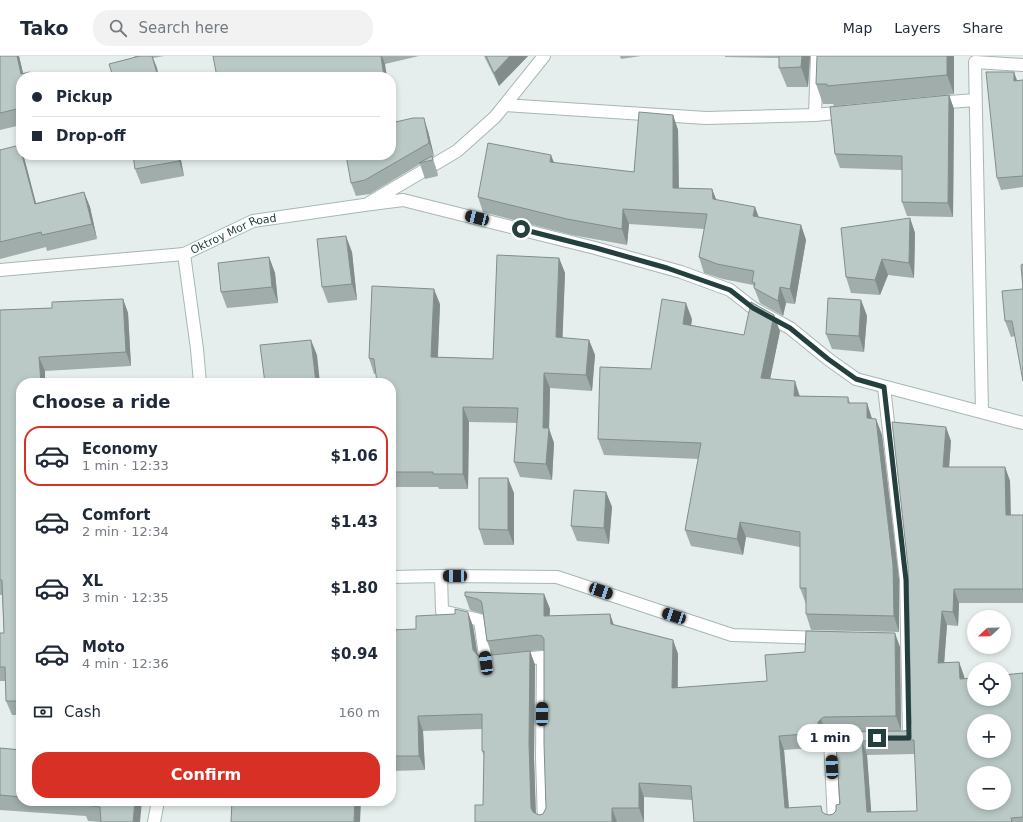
<!DOCTYPE html>
<meta charset="utf-8">
<style>
body{margin:0;font-family:"DejaVu Sans",sans-serif;background:#f2f2f3;color:#1f2937;height:100vh;display:flex;flex-direction:column;font-size:15px;white-space:nowrap}
*{box-sizing:border-box;margin:0}
p{font-size:13px;color:#747a83}
.icon{flex:none;width:22px;height:22px;fill:none;stroke:currentColor;stroke-width:2;stroke-linecap:round;stroke-linejoin:round}
.map{position:relative;flex:1;overflow:hidden}
.panel{position:absolute;left:16px;top:322px;width:380px;height:428px;display:flex;flex-direction:column;background:#fff;border-radius:16px;box-shadow:0 2px 6px #0003}
.panel>*{flex:none}
.guide{position:absolute;left:16px;top:16px;width:380px;height:88px;border-radius:16px;box-shadow:0 2px 6px #0003;display:grid;align-content:center;height:88px;padding:0 16px;background:#fff}
.needle{width:26px;rotate:248deg}
.buttons{position:absolute;left:967px;top:554px;display:grid;gap:8px}
.buttons a{display:grid;place-items:center;width:44px;height:44px;border-radius:50%;background:#fff;box-shadow:0 2px 6px #0003;font-size:20px}
.end{position:absolute;width:18px;height:18px;margin:-9px;border:5px solid #24403e;background:#fff;box-shadow:0 0 0 2px #fff}
.from{border-radius:50%}
.bubble{position:absolute;height:28px;border-radius:14px;background:#fff;box-shadow:0 2px 6px #0003;font-size:13px;font-weight:600;line-height:28px;text-align:center}
.car{position:absolute;width:12px;height:24px;margin:-12px -6px;border-radius:5px;box-shadow:0 0 3px 1px #0007;background:linear-gradient(#222 24%,#8ab4d8 0 40%,#222 0 76%,#8ab4d8 0 86%,#222 0)}
.guide b{display:flex;align-items:center;gap:14px;height:38px;font-size:15px}
.guide b+b{border-top:1px solid #e0e1e3}
.guide i{width:10px;height:10px;background:#1f2937}
ul{padding:0;list-style:none}
li{display:flex;align-items:center;gap:12px;height:60px;margin:0 8px 6px;padding:0 8px;border:2px solid transparent;border-radius:16px}
li div{flex:1}
li b{display:block;font-size:15px}
li em{font-style:normal;font-weight:600}
li.on{border-color:#d93025}
li>.icon{width:36px;height:36px;stroke-width:1.5}
h2{padding:0 16px;font-size:18px;line-height:48px}
.pay{display:flex;align-items:center;gap:10px;height:44px;padding:0 16px;font-size:15px}
.pay p{margin-inline-start:auto}
.action{display:flex;gap:8px;margin-top:auto;padding:8px 16px}
.action a{flex:1;height:46px;border-radius:16px;background:#d93025;color:#fff;font-size:16px;font-weight:600;line-height:46px;text-align:center}
header{display:flex;align-items:center;gap:24px;box-sizing:border-box;height:56px;padding:0 20px;background:#fff;border-bottom:1px solid #e0e1e3}
header strong{font-size:19px}
nav{display:flex;gap:22px;margin-inline-start:auto;font-size:14px}
.search{width:280px;height:36px;background:#f2f2f3;display:flex;align-items:center;gap:10px;box-sizing:border-box;padding:0 14px;border-radius:16px;color:#747a83;font-size:15px}
.map>svg:first-child{display:block}
</style>
<header>
<strong>Tako</strong>
<div class="search"><svg class="icon" aria-label="search" viewBox="0 0 24 24"><circle cx="10" cy="10" r="6"/><path d="M15 15l6 6"/></svg>Search here</div>
<nav><a>Map</a><a>Layers</a><a>Share</a></nav>
</header>
<div class="map">
<svg width="1023" height="766" viewBox="0 0 1023 766">
<rect width="100%" height="100%" fill="#e5eeec"/>
<g fill="none" stroke-linecap="round" stroke-linejoin="round">
<g stroke="#a7b6b4" stroke-width="14">
<path id="minor" d="M936,47L975,44
M505,49L706,62L815,59L817,0
M815,59L846,56
M369,147L457,95L495,61L544,0
M364,149L403,144L595,192L681,216L730,234L753,252L790,272L828,303L856,323L1023,367
M884,331L906,524L909,682H901
M982,356L975,6L1023,9
M441,520L557,521L732,579L822,582
M391,521L441,520L442,555L480,564L486,607L496,606
M518,603L543,601L542,702L544,766
M834,766L830,683H851"/>
</g>
<g stroke="#a7b6b4" stroke-width="14">
<path id="tertiary" d="M0,214L184,198"/>
</g>
<g stroke="#a3bab6" stroke-width="14">
<g id="secondary">
<path id="s1" d="M200,327L197,293L184,198L253,165L364,149"/>
<path d="M154,766L158,745"/>
</g>
</g>
<use href="#minor" stroke="#fff" stroke-width="12"/>
<use href="#tertiary" stroke="#fff" stroke-width="12"/>
<use href="#secondary" stroke="#fff" stroke-width="12"/>
</g>
<path fill="#a0adaa" fill-rule="evenodd" d="M0,0H19L23,18L30,16L32,21H21V69L0,74Z
M134,0H164L153,2L157,12L135,1Z
M213,0H419L385,8Z
M484,0H528L499,30Z
M620,0H641L621,3Z
M725,0H810L808,31H787L779,12V2L725,1Z
M954,0V38L834,50L833,48H823L816,28Z
M1023,24V131L1001,134L997,122L1018,25Z
M949,39L954,53L953,161L907,160L902,146V114L840,112L835,98Z
M391,47L394,66L428,75L434,100L432,101L438,120L425,123L420,108L370,138L356,140L351,127L391,99Z
M673,59L678,74L679,132L712,133L716,144L755,151L759,161L801,169L806,184L795,248L786,247L783,260L760,247L753,229L723,223L704,217L699,201L704,173L629,168L627,189L572,179L483,156L478,141L554,107L634,116Z
M0,94L23,99L25,105L36,147L84,136L90,151L97,183L47,195L46,191L0,203Z
M180,99L184,120L141,128L135,113Z
M910,162L915,177L914,222L888,219L880,239L851,237L846,221Z
M352,196L357,244L328,247L322,231Z
M269,201L275,217L278,247L227,252L221,236Z
M559,202L565,217L562,282L589,284L595,299L592,335L550,332L549,373L554,387L552,424L520,421L514,406L517,367L469,366L468,433H439L438,431H391V327L376,318H374L369,302L440,248L438,301L493,303Z
M1023,208V325L1015,280L1011,281L1005,265L1023,233Z
M123,243L128,257L131,310L45,315V327H21V659H12L6,645V625H0V577H4L2,539H0V254L52,252Z
M861,244L867,260L864,296L832,293L826,278Z
M692,263L691,269L744,279L780,275L770,323L800,340L848,341L850,347H867L872,363H876L882,379L899,524V576L811,574L806,558V548L800,532V491L746,481L743,499L691,490L685,474L699,403L604,399L598,383L651,313Z
M951,385L949,411H1005L1010,425L1011,459H1023V547H959L958,570L947,569L944,607L959,606L964,620L965,623L1023,617V766H694L692,744L644,741V766H475L483,749L484,700L482,695V673L423,675L425,714L391,715V574L416,573L473,570L478,600H482L530,595L535,609L534,702L536,758L539,759L543,758L546,752L544,594H542L492,599L487,585L483,558L470,554L465,540L544,538L550,553L549,560L610,558L614,569L673,584L678,598V632L767,625L900,591L901,675L830,676L826,677L823,680V691L784,694L789,752L824,757L825,758L829,759L833,758L840,748L835,676L904,675L908,674L911,668ZM915,698L917,755L871,756L867,699Z
M606,436L612,451L609,488L577,485L571,470Z
M514,437V489H484L479,473Z
M0,692L21,694V745H142L101,766L88,765L86,760L0,754Z"/>
<path fill="#828d8b" d="M17,0H19L24,21H22Z
M152,0L157,12L159,21H158Z
M381,0H382L385,8L387,21H384Z
M510,0H528L499,30L494,17Z
M802,0H810L808,31L801,11Z
M947,0H954V38L947,19Z
M1014,16L1018,27L1014,25Z
M949,39L954,53L953,161L948,147Z
M391,47L396,80L391,66Z
M673,59L678,74L679,147L673,132Z
M424,62L428,75L434,100L429,87Z
M22,99H23L25,105L40,163L35,148Z
M178,99H180L184,120L179,105Z
M551,99L557,114L550,106Z
M432,100L437,115L438,120L433,104Z
M712,133L718,148L713,143Z
M84,136L90,151L97,183L92,168Z
M755,151L760,166L753,160Z
M623,153L629,168L627,189L622,173Z
M910,162L915,177L914,222L909,207Z
M801,169L806,184L795,248L790,233Z
M346,180L352,196L357,244L352,228Z
M269,201L275,217L278,247L272,231Z
M559,202L565,217L562,296L556,281Z
M882,203L888,219L880,239L875,224Z
M780,231L786,247L783,260L778,245Z
M434,233L440,248L437,316L431,301Z
M123,243L128,257L131,310L126,296Z
M861,244L867,260L864,296L859,280Z
M686,247L692,263L689,284L683,268Z
M774,259L780,275L767,338L761,322Z
M311,284L317,299L320,327H316Z
M589,284L595,299L592,335L586,319Z
M39,301L45,315V327H41Z
M544,317L550,332L549,373L554,387L552,424L546,408L543,372Z
M795,325L800,341L794,340Z
M867,347L872,363L867,362Z
M463,351L469,366L468,433L463,418Z
M876,363L882,379L899,524V576L894,560Z
M946,371L951,385L948,425L943,411Z
M1005,411L1010,425L1011,473L1006,459Z
M508,422L514,437V489L508,474Z
M606,436L612,451L609,488L604,472Z
M740,466L746,481L743,499L737,483Z
M954,533L959,547L958,570L953,556Z
M544,538L550,553L549,574L544,560Z
M942,555L947,569L943,622L938,607Z
M468,556L473,570L479,608L473,594Z
M610,558L615,573L611,568Z
M895,577L900,591L901,675L896,660Z
M673,584L678,598L677,646L672,632Z
M530,595L535,609L534,702L536,766L531,752L529,688Z
M959,606L964,620L965,637L960,623Z
M418,660L423,675L425,714L419,700Z
M821,663L826,677L823,680V691L818,677V666Z
M779,680L784,694L790,766L785,752Z
M862,685L867,699L872,766L867,756Z
M639,727L644,741V766L639,752Z
M135,745H142L140,766H133Z
M355,745H361L360,766H354Z
M612,752L617,766H612Z"/>
<path fill="#bac9c6" stroke="#828d8b" fill-rule="evenodd" d="M0,0H17L21,18L30,16L32,21H21V52L0,57Z
M140,0H152L158,21H113L109,8Z
M213,0H381L384,21H217Z
M486,0H510L494,17Z
M779,0H802L801,11L779,12Z
M817,0H947V19L827,30V28H816Z
M986,16H1014V25L1023,24V120L997,122Z
M949,39L948,147L902,146V100L835,98L830,51Z
M639,56L673,59V132L712,133L713,143L755,151L753,160L801,169L790,233L780,231L778,245L754,232L755,227L752,226L754,215L717,208L699,201L707,158L623,153L622,173L567,163L478,141L488,87L551,99L550,106L634,116Z
M413,62H424L429,87L365,124L351,127L346,99H391V66V67Z
M20,89L21,95V99H22L35,148L84,136L92,168L42,179L41,176L0,186V94Z
M133,99H178L179,105L135,113Z
M432,100L433,104L419,107Z
M910,162L909,207L882,203L875,224L846,221L841,172Z
M346,180L352,228L322,231L317,183Z
M497,199L559,202L556,281L589,284L586,319L544,317L543,372H549L546,408L514,406L518,352L463,351V418H433V416H391V327H377L374,303L369,302L372,230L434,233L431,301L493,303Z
M269,201L272,231L221,236L218,207Z
M1023,208V325L1012,265H1005L1002,235L1023,233L1021,209Z
M828,242L861,244L859,280L826,278Z
M123,243L126,296L39,301L41,327H21V645H6L5,611H0V577H4L2,524H0V254L52,252V246Z
M662,243L686,247L683,268L744,279L751,246L774,259L761,322L795,325L794,340L848,341V347H867V362L876,363L893,509L894,560L806,558V532H800V476L740,466L737,483L685,474L701,387L598,383L600,311L651,313Z
M311,284L316,327H265L260,289Z
M892,366L946,371L943,411H1005L1006,459H1023V533H954L953,556L942,555L938,607L959,606L960,623L974,622V643H1004V619L1023,617V761L1011,762L1012,766H694L691,730L639,727V752H612V766H475V749H483L484,695H482V658L418,660L419,700H391V574L416,573V560L455,558V553L468,556L473,594L478,600H482L530,595L529,688L531,752L533,756L539,759L543,758L546,752L544,688V583L542,580L537,579L487,585L482,548L481,545L477,543L465,540V536L544,538V560L610,558L611,568L673,584L672,632L767,625L765,599L805,596L806,575L895,577L896,660L824,661L821,663L818,666V677L779,680L785,752L821,750L822,756L825,758L829,759L833,758L836,755V749L840,748L835,676L904,675L908,674L911,668L908,510ZM974,665H1004V695H974ZM914,684L917,755L867,756L862,685ZM974,717H1004V747H974Z
M479,422H508V474L479,473Z
M574,434L606,436L604,472L571,470Z
M0,692L21,694V741L0,739Z
M81,745H135L133,766H101L100,751L82,749L83,745Z
M232,745H355L354,766H231Z"/>
<g fill="none" stroke-linecap="round" stroke-linejoin="round">
<path stroke="#24403e" stroke-width="5" d="M521,173L596,192L667,212L730,234L753,252L790,272L828,303L856,323L884,331L906,524L909,682H877"/>
</g>
<g text-anchor="middle" stroke-width="4" stroke-linejoin="round" paint-order="stroke">
<g font-size="11" fill="#24403e" stroke="#f6faf9">
<text dy="4" stroke="none"><textPath href="#s1" startOffset="184">Oktroy Mor Road</textPath></text>
</g>
</g>
</svg>
<div class="buttons">
<a><svg class="needle" viewBox="-14 -14 28 28"><path d="M0-13l5 13h-10z" fill="#e53935"/><path d="M0 13l5-13h-10z" fill="#747a83"/></svg></a>
<a><svg class="icon" aria-label="locate" viewBox="0 0 24 24"><circle cx="12" cy="12" r="6"/><path d="M12 2v4M12 18v4M2 12h4M18 12h4"/></svg></a>
<a>+</a>
<a>−</a>
</div>
<i class="end from" style="left:521px;top:173px"></i>
<i class="end" style="left:877px;top:682px"></i>
<div class="bubble" style="left:797px;top:668px;width:66px">1 min</div>
<i class="car" style="left:477px;top:162px;rotate:284deg"></i>
<i class="car" style="left:455px;top:520px;rotate:270deg"></i>
<i class="car" style="left:601px;top:535px;rotate:109deg"></i>
<i class="car" style="left:674px;top:560px;rotate:288deg"></i>
<i class="car" style="left:486px;top:607px;rotate:352deg"></i>
<i class="car" style="left:542px;top:658px;rotate:1deg"></i>
<i class="car" style="left:832px;top:711px;rotate:358deg"></i>
<div class="guide">
<b><i class="from"></i>Pickup</b>
<b><i></i>Drop-off</b>
</div>
<section class="panel">
<h2>Choose a ride</h2>
<ul>
<li class="on"><svg class="icon" aria-label="car" viewBox="0 0 24 24"><path d="M5 17H2v-5l4-1 3-4h7l3 4 3 1v5h-3M9 17h6M6 11h13"/><circle cx="7" cy="17" r="2"/><circle cx="17" cy="17" r="2"/></svg><div><b>Economy</b><p>1 min · 12:33</p></div><em>$1.06</em></li>
<li><svg class="icon" aria-label="car" viewBox="0 0 24 24"><path d="M5 17H2v-5l4-1 3-4h7l3 4 3 1v5h-3M9 17h6M6 11h13"/><circle cx="7" cy="17" r="2"/><circle cx="17" cy="17" r="2"/></svg><div><b>Comfort</b><p>2 min · 12:34</p></div><em>$1.43</em></li>
<li><svg class="icon" aria-label="car" viewBox="0 0 24 24"><path d="M5 17H2v-5l4-1 3-4h7l3 4 3 1v5h-3M9 17h6M6 11h13"/><circle cx="7" cy="17" r="2"/><circle cx="17" cy="17" r="2"/></svg><div><b>XL</b><p>3 min · 12:35</p></div><em>$1.80</em></li>
<li><svg class="icon" aria-label="car" viewBox="0 0 24 24"><path d="M5 17H2v-5l4-1 3-4h7l3 4 3 1v5h-3M9 17h6M6 11h13"/><circle cx="7" cy="17" r="2"/><circle cx="17" cy="17" r="2"/></svg><div><b>Moto</b><p>4 min · 12:36</p></div><em>$0.94</em></li>
</ul>
<div class="pay"><svg class="icon" aria-label="cash" viewBox="0 0 24 24"><path d="M3 7h18v10H3z"/><circle cx="12" cy="12" r="2"/></svg>Cash<p>160 m</p></div>
<div class="action"><a>Confirm</a></div>
</section>
</div>
